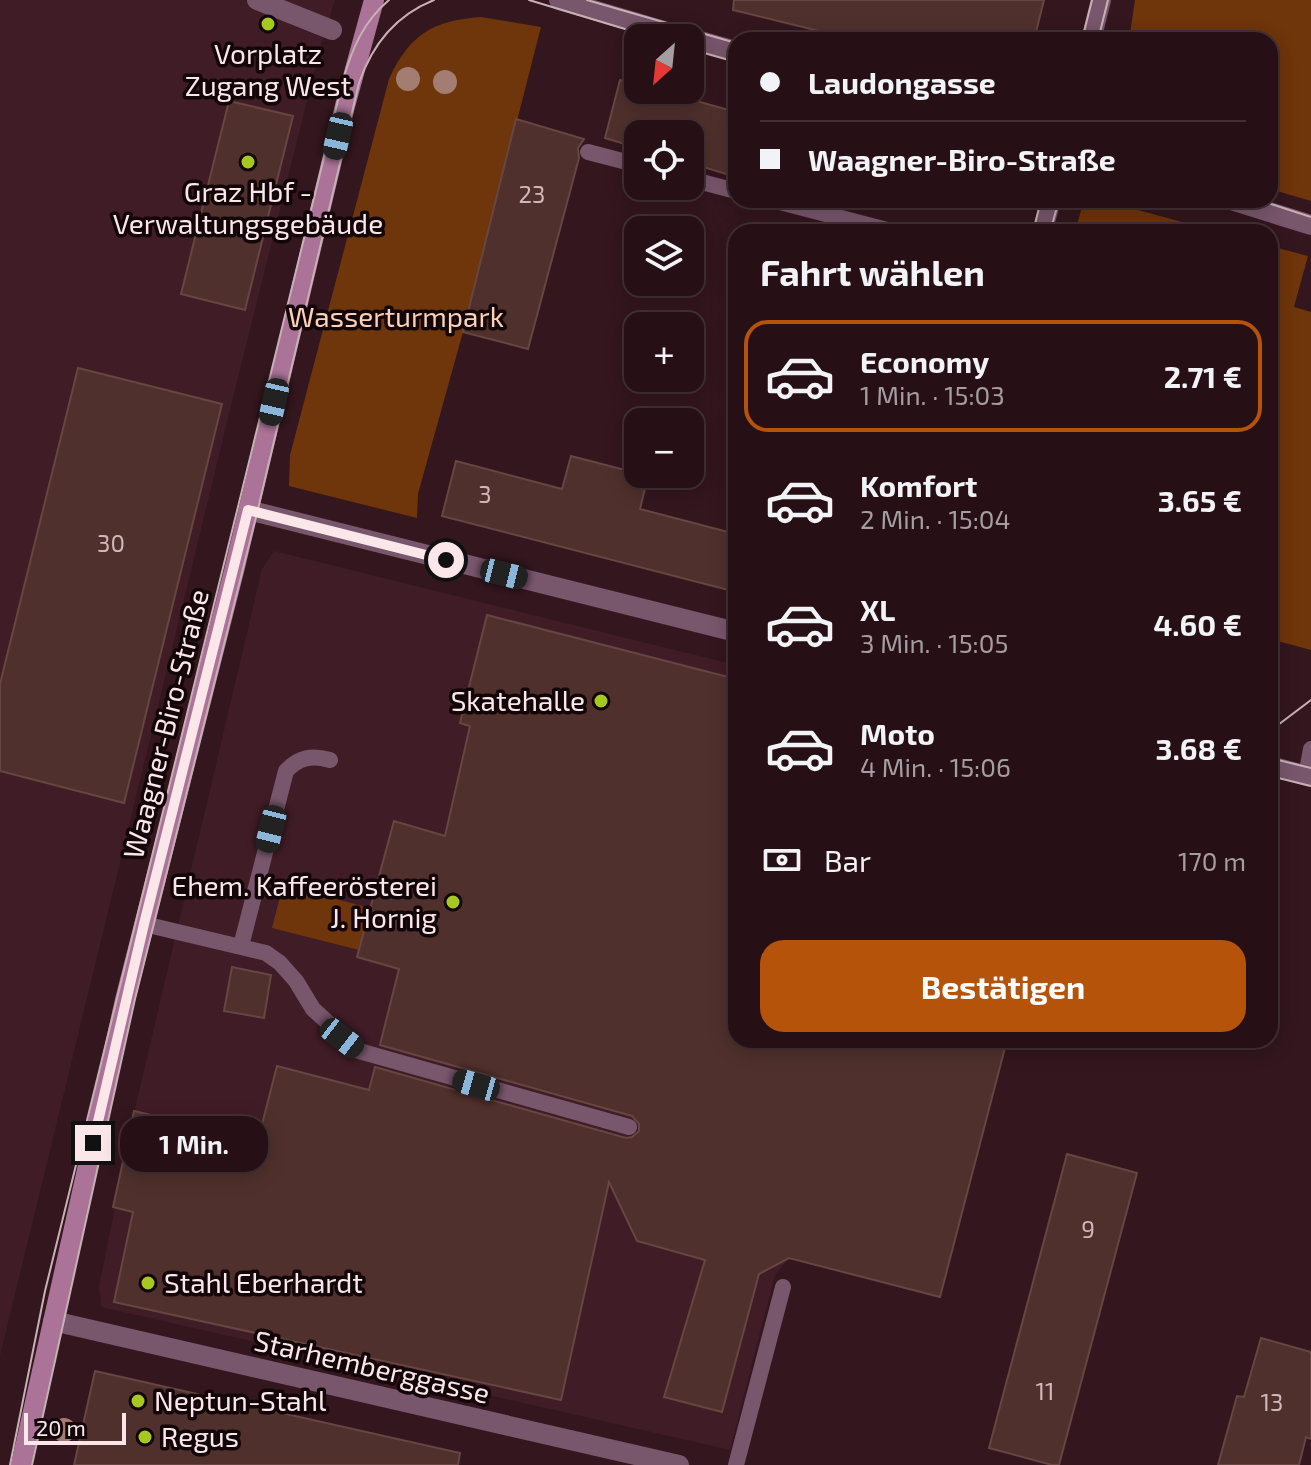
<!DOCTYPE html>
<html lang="de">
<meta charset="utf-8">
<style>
body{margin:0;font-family:"Exo 2",sans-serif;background:#321e23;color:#f1f3f6;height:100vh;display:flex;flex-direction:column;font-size:30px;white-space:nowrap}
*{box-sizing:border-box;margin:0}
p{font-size:26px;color:#a49da1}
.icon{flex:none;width:44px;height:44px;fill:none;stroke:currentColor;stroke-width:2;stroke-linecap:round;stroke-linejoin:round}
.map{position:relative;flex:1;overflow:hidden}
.drawer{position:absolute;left:728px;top:224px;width:550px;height:824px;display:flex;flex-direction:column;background:#261016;border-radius:24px;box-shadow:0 4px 20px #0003,0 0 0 2px #423035}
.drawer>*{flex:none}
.hud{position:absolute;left:728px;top:32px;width:550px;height:176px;border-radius:24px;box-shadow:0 4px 20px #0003,0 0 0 2px #423035;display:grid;align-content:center;height:176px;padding:0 32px;background:#261016}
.needle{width:52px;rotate:207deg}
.tools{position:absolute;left:624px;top:24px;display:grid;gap:16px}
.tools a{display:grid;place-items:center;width:80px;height:80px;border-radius:16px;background:#261016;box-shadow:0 4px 20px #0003,0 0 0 2px #423035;font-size:40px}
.scale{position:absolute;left:24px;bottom:20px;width:102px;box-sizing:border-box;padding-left:8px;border:4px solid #fbe6ea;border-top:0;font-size:22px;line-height:28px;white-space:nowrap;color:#fbe6ea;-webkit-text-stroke:6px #130609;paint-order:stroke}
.end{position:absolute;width:36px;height:36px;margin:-18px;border:10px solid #fbe6ea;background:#111;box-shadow:0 0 0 4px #111}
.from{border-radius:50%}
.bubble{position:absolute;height:56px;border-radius:24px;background:#261016;box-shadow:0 4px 20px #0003,0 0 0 2px #423035;font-size:26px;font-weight:700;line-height:56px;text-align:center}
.car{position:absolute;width:24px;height:48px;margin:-24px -12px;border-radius:10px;box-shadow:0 0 6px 2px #0007;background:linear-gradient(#222 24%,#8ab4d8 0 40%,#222 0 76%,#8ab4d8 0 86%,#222 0)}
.hud b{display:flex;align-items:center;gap:28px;height:76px;font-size:30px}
.hud b+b{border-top:2px solid #423035}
.hud i{width:20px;height:20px;background:#f1f3f6}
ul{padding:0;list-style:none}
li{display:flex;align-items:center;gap:24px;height:112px;margin:0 16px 12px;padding:0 16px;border:4px solid transparent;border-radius:24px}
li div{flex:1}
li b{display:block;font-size:30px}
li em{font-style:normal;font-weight:700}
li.selected{border-color:#b45309}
li>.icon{width:72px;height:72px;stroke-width:1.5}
h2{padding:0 32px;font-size:36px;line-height:96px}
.pay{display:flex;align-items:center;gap:20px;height:88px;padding:0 32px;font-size:30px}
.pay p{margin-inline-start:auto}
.button{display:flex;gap:16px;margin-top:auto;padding:16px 32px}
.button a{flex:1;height:92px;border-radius:24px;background:#b45309;color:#fff;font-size:32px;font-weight:700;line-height:92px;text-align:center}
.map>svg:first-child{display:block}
</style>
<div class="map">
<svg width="1311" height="1465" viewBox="0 0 1311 1465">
<rect width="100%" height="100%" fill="#33161e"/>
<path fill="#401c26" d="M0,0H335L321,45L231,406L0,1356Z
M274,551L736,665V1040L789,1258L775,1275L730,1450L101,1307L99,1286L136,1104L262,569Z"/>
<path fill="#6f350b" d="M1135,0H1311V201L1270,189V40H1129Z
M481,17L541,27L463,332L418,494L417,518L289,486L290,455L389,79C410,34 432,21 481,17Z
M1084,200H1101L1219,232H1075Z
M1270,246L1308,256L1294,307L1311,312V650L1270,639Z
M283,885L370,908L359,950L272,928Z"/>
<path fill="#4f302c" stroke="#674642" stroke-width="2" d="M734,0H1044L1034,40H837L823,36V32L733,10Z
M620,80L638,85V90H657L736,112V177L690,163V134H638V148L605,138Z
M229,101L293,116L245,310L181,294Z
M516,119L584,139L578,148L579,158L528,349L463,332Z
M78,368L222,404L124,803L0,771V684Z
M571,456L648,476L640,509L736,534V592L442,516L456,461L562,489Z
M487,615L736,679V1040H1007L940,1297L789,1258L759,1274L722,1412L664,1397L705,1260L637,1241L609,1182L561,1400L114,1302L133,1212L113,1207L134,1111L258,1140L277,1066L369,1090L375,1067L626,1138L632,1137L639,1131V1124L632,1116L380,1045L399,969L357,957L394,821L445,836L470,726L460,723Z
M232,967L271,975L264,1018L224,1011Z
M1067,1154L1137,1173L1059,1465H1052L989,1448Z
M1261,1338L1311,1352V1439L1306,1437L1299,1465H1218L1237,1396L1244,1397Z
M95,1371L460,1453L458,1465H74Z"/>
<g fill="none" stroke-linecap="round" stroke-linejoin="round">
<path stroke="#78566c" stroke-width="16" d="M588,152L638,165
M690,179L736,191
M772,200L895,232
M1306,776L1311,749
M144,924L266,953L280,963L296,981L313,1009L359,1051L629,1127
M241,946L286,771C299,757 312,755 330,760
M736,1465L783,1287"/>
<path stroke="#78566c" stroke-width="20" d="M257,0L332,30
M559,0L688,38
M690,38L736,51
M1091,40L1101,0
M1231,200L1311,225
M1042,232L1051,200
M248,510L736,632
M1270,766L1311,777
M53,1321L679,1465"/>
<path stroke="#aa7397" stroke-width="20" d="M21,1465L125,1000L234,571L345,106L374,0"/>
<path stroke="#c8b1b6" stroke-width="2" d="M529,0L655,38
M587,0L736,43
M1082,40L1092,0
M1098,40L1108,0
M690,49L736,62
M1259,200L1311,217
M1033,232L1041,200
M1050,232L1059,200
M1270,731L1311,700
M1270,758L1311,768
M1270,776L1311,786
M10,1465L45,1291L343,80C352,49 363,22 389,0
M32,1465L135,999L257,513L359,83C372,45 396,15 434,0"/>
</g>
<g fill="#a37d72">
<circle cx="408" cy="79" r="12"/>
<circle cx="445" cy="82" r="12"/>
<circle cx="64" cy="1430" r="12"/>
</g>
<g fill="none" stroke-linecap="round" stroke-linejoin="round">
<path stroke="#fbe6ea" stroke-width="10" d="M93,1143L144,924L248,510L446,560"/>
</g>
<g fill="#a7c820" stroke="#130609" stroke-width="3">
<circle cx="268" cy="24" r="8"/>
<circle cx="248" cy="162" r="8"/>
<circle cx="601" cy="701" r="8"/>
<circle cx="453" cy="902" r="8"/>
<circle cx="148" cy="1283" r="8"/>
<circle cx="138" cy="1401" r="8"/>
<circle cx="145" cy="1437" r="8"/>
</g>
<g text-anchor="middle" stroke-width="7" stroke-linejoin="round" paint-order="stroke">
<g font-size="24" fill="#d0b8ba">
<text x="532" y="203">23</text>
<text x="485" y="503">3</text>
<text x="111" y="552">30</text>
<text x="1088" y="1238">9</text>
<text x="1045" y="1400">11</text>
<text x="1272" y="1411">13</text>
</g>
<g font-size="28" fill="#fbe6ea" stroke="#130609" text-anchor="start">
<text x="268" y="64" text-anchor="middle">Vorplatz<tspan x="268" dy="32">Zugang West</tspan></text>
<text x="248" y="202" text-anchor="middle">Graz Hbf -<tspan x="248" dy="32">Verwaltungsgebäude</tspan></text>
<text x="585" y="711" text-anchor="end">Skatehalle</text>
<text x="437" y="896" text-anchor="end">Ehem. Kaffeerösterei<tspan x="437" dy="32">J. Hornig</tspan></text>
<text x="164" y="1293">Stahl Eberhardt</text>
<text x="154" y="1411">Neptun-Stahl</text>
<text x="161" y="1447">Regus</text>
</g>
<g font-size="28" fill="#fed1b7" stroke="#130609">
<text x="396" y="327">Wasserturmpark</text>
</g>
<g font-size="28" fill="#fbe6ea" stroke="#130609">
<text transform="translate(166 724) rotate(-76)" y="10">Waagner-Biro-Straße</text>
<text transform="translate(372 1367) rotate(13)" y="10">Starhemberggasse</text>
</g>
</g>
</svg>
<div class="tools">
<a><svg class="needle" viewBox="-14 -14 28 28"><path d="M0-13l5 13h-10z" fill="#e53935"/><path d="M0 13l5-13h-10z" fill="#a49da1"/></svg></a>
<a><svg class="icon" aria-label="locate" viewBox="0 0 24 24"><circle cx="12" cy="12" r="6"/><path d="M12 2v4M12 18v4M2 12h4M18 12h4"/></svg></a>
<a><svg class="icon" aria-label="layers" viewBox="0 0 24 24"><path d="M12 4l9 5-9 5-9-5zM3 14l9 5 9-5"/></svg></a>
<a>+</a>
<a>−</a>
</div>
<div class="scale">20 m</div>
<i class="end from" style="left:446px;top:560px"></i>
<i class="end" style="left:93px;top:1143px"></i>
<div class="bubble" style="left:120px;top:1116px;width:148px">1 Min.</div>
<i class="car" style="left:338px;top:136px;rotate:193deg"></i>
<i class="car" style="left:274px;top:402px;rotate:193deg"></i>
<i class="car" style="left:504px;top:574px;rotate:104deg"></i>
<i class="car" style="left:271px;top:829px;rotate:194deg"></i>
<i class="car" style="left:342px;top:1038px;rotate:128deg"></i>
<i class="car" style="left:476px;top:1085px;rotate:286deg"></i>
<div class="hud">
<b><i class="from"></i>Laudongasse</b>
<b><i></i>Waagner-Biro-Straße</b>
</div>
<section class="drawer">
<h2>Fahrt wählen</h2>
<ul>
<li class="selected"><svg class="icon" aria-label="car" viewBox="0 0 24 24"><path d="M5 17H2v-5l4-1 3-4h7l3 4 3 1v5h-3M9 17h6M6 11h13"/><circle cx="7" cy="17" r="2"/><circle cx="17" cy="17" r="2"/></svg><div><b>Economy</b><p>1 Min. · 15:03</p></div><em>2.71 €</em></li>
<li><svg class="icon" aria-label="car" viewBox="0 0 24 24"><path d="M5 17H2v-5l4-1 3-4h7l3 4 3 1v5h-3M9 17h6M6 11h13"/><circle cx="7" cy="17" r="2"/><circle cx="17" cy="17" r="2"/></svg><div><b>Komfort</b><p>2 Min. · 15:04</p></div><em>3.65 €</em></li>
<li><svg class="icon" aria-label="car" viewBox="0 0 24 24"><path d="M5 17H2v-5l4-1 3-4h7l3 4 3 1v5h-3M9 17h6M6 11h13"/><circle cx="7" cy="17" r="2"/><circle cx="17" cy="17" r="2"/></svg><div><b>XL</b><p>3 Min. · 15:05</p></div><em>4.60 €</em></li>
<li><svg class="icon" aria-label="car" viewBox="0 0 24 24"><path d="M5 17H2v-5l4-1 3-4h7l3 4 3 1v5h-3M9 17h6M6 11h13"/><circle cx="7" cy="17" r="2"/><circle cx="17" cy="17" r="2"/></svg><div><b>Moto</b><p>4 Min. · 15:06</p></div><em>3.68 €</em></li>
</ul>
<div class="pay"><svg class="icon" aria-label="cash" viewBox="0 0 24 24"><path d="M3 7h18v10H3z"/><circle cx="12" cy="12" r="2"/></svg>Bar<p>170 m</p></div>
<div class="button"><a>Bestätigen</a></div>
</section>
</div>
